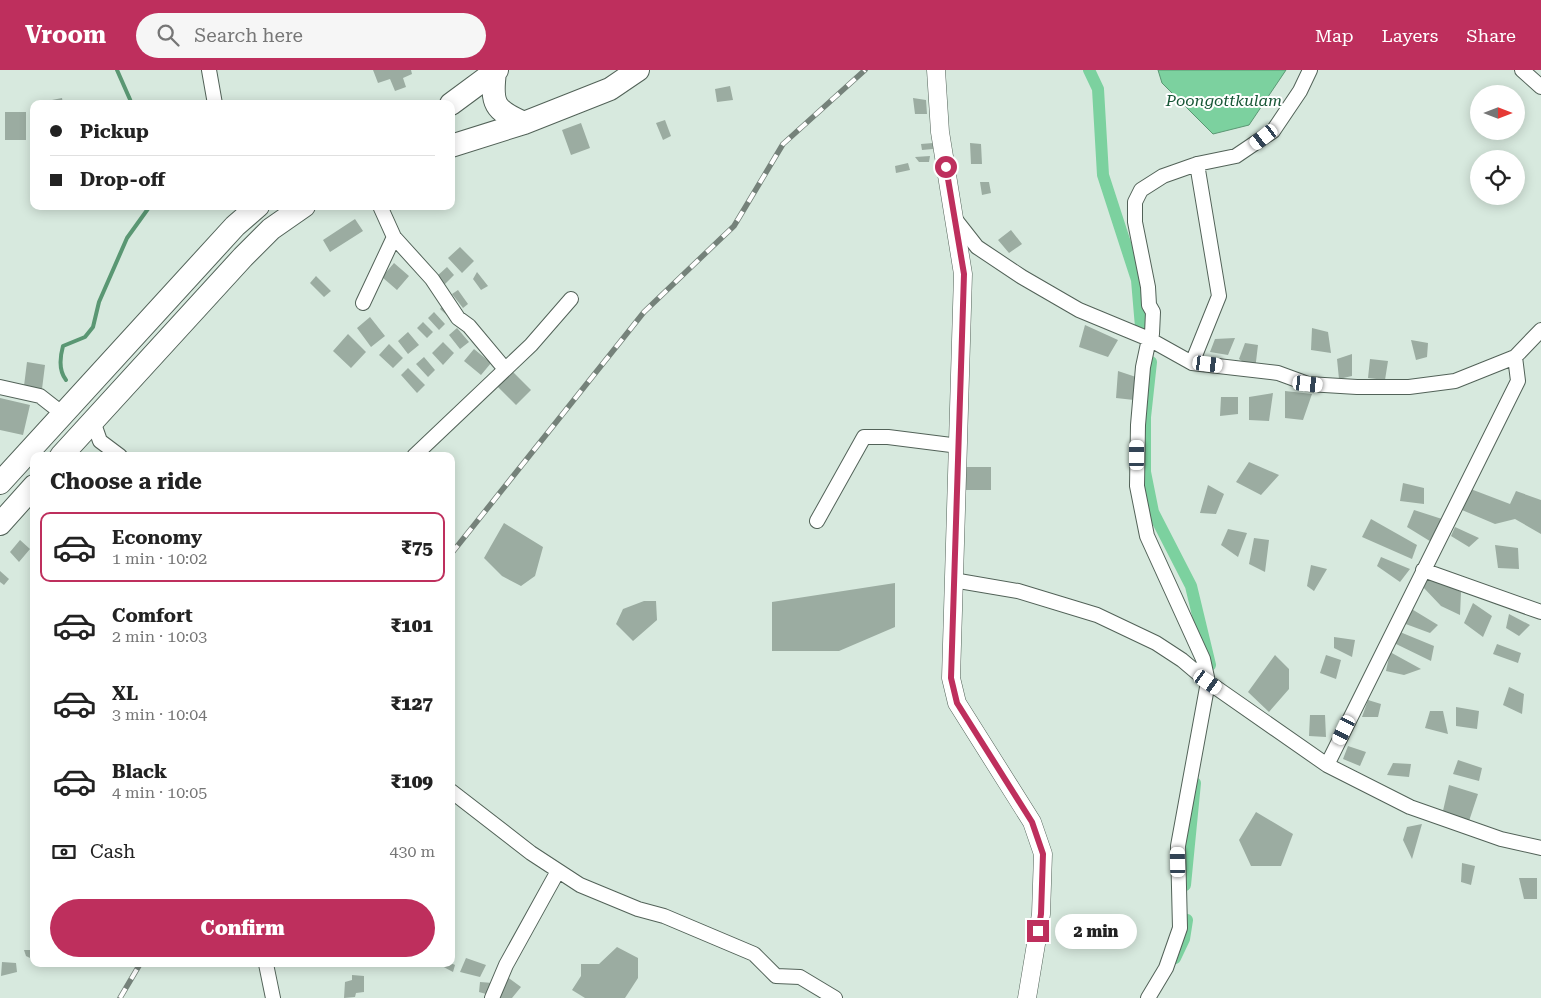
<!DOCTYPE html>
<meta charset="utf-8">
<style>
body{margin:0;font-family:"Roboto Serif",serif;background:#f6f6f6;color:#222;height:100vh;display:flex;flex-direction:column;font-size:19px;white-space:nowrap}
*{box-sizing:border-box;margin:0}
p{font-size:16px;color:#767676}
.icon{flex:none;width:28px;height:28px;fill:none;stroke:currentColor;stroke-width:2;stroke-linecap:round;stroke-linejoin:round}
.map{position:relative;flex:1;overflow:hidden}
.details{position:absolute;left:30px;top:382px;width:425px;height:515px;display:flex;flex-direction:column;background:#fff;border-radius:10px;box-shadow:0 2px 12px #0003}
.details>*{flex:none}
.hud{position:absolute;left:30px;top:30px;width:425px;height:110px;border-radius:10px;box-shadow:0 2px 12px #0003;display:grid;align-content:center;height:110px;padding:0 20px;background:#fff}
.needle{width:32px;rotate:90deg}
.buttons{position:absolute;left:1470px;top:15px;display:grid;gap:10px}
.buttons a{display:grid;place-items:center;width:55px;height:55px;border-radius:50%;background:#fff;box-shadow:0 2px 12px #0003;font-size:25px}
.end{position:absolute;width:22px;height:22px;margin:-11px;border:6px solid #be2f5d;background:#fff;box-shadow:0 0 0 2px #fff}
.from{border-radius:50%}
.bubble{position:absolute;height:35px;border-radius:18px;background:#fff;box-shadow:0 2px 12px #0003;font-size:16px;font-weight:800;line-height:35px;text-align:center}
.car{position:absolute;width:15px;height:30px;margin:-15px -8px;border-radius:6px;box-shadow:0 0 4px 1px #0007;background:linear-gradient(#fff 24%,#345 0 40%,#fff 0 76%,#345 0 86%,#fff 0)}
.hud b{display:flex;align-items:center;gap:18px;height:48px;font-size:19px}
.hud b+b{border-top:1px solid #e0e0e0}
.hud i{width:12px;height:12px;background:#222}
ul{padding:0;list-style:none}
li{display:flex;align-items:center;gap:15px;height:70px;margin:0 10px 8px;padding:0 10px;border:2px solid transparent;border-radius:10px}
li div{flex:1}
li b{display:block;font-size:19px}
li em{font-style:normal;font-weight:800}
li.current{border-color:#be2f5d}
li>.icon{width:45px;height:45px;stroke-width:1.5}
h2{padding:0 20px;font-size:22px;line-height:60px}
.pay{display:flex;align-items:center;gap:12px;height:55px;padding:0 20px;font-size:19px}
.pay p{margin-inline-start:auto}
.button{display:flex;gap:10px;margin-top:auto;padding:10px 20px}
.button a{flex:1;height:58px;border-radius:30px;background:#be2f5d;color:#fff;font-size:20px;font-weight:800;line-height:58px;text-align:center}
header{display:flex;align-items:center;gap:30px;box-sizing:border-box;height:70px;padding:0 25px;background:#be2f5d;color:#fff}
header strong{font-size:24px}
nav{display:flex;gap:28px;margin-inline-start:auto;font-size:18px}
.search{width:350px;height:45px;background:#f6f6f6;display:flex;align-items:center;gap:12px;box-sizing:border-box;padding:0 18px;border-radius:28px;color:#767676;font-size:19px}
.map>svg:first-child{display:block}
</style>
<header>
<strong>Vroom</strong>
<div class="search"><svg class="icon" aria-label="search" viewBox="0 0 24 24"><circle cx="10" cy="10" r="6"/><path d="M15 15l6 6"/></svg>Search here</div>
<nav><a>Map</a><a>Layers</a><a>Share</a></nav>
</header>
<div class="map">
<svg width="1541" height="928" viewBox="0 0 1541 928">
<rect width="100%" height="100%" fill="#d7e9de"/>
<path fill="#7cd19f" stroke="#5a9773" d="M1158,0H1286L1249,55L1213,64L1162,13Z"/>
<g fill="none" stroke-linecap="round" stroke-linejoin="round">
<path stroke="#5a9773" stroke-width="4" d="M117,0L132,34
M66,310C58,300 60,287 63,276L85,267L93,257L99,232L127,168L150,136"/>
<path stroke="#7cd19f" stroke-width="12" d="M1089,0L1098,19L1103,105L1137,210L1141,257
M1151,292L1145,347V402L1153,442L1191,516L1210,595
M1185,815L1195,713
M1175,888L1184,869L1187,850"/>
</g>
<path fill="#9baca1" d="M373,0H411L412,4L403,8L406,17L395,21L390,9L378,13Z
M730,16L733,30L717,32L715,19Z
M62,28L63,34H47V31Z
M913,28L926,30L927,44H915Z
M5,42H26V70H5Z
M665,50L671,66L663,70L656,53Z
M581,53L590,78L571,85L562,60Z
M933,73V79L922,80L921,74Z
M970,73L981,74L982,94H971Z
M930,86L929,92H919L915,87Z
M908,93L910,100L896,103L895,96Z
M980,112H989L991,123L982,125Z
M355,149L363,161L330,182L323,170Z
M1011,160L1022,174L1009,183L998,170Z
M460,177L474,191L462,203L448,188Z
M394,193L409,206L397,220L382,207Z
M447,197L454,205L444,215L436,207Z
M477,202L488,216L481,220L473,209Z
M316,206L331,221L324,227L310,213Z
M458,220L468,234L463,238L452,224Z
M443,235L450,248L440,239Z
M434,242L445,254L439,260L428,248Z
M370,247L385,266L371,277L357,258Z
M423,252L433,262L427,268L417,258Z
M1085,255L1118,270L1108,287L1079,277Z
M457,258L469,272L460,279L449,265Z
M1312,258L1328,262L1331,283L1311,280Z
M408,262L419,275L408,284L398,271Z
M348,264L366,282L351,298L333,281Z
M1235,268L1228,285L1210,282L1215,269Z
M1411,270L1428,273L1427,287L1416,290Z
M443,272L454,283L443,295L432,283Z
M1245,273L1258,275L1255,300L1239,289Z
M389,274L403,288L393,298L379,285Z
M474,279L491,293L481,305L464,291Z
M1352,284V306L1339,309L1337,289Z
M424,287L435,300L428,307L416,294Z
M1370,289L1388,291L1385,310L1368,308Z
M27,292L45,295L42,319L24,316Z
M408,298L425,315L417,323L401,305Z
M511,300L531,320L516,335L496,315Z
M1118,301L1139,308L1134,330L1116,328Z
M1285,321L1312,324L1303,350L1285,348Z
M1273,323L1269,351L1249,350V327Z
M1221,327H1238V344L1220,346Z
M0,328L30,335L23,365L0,360Z
M1249,392L1279,405L1261,425L1236,412Z
M964,397H991V420H966Z
M1403,413L1424,418V434L1400,431Z
M1208,415L1224,424L1216,444L1200,443Z
M1468,418L1510,434L1516,421L1541,430V464L1515,449L1495,454L1462,440Z
M1414,440L1442,449L1433,473L1407,457Z
M1371,449L1417,475L1412,489L1362,467Z
M504,453L543,477L535,506L521,516L502,506L484,488Z
M1455,457L1479,468L1469,477L1451,466Z
M1228,459L1247,463L1238,487L1221,475Z
M1254,468L1269,470L1265,502L1249,494Z
M20,470L30,479L19,492L10,482Z
M1495,475L1518,478L1519,499L1498,498Z
M1381,487L1410,499L1400,512L1377,496Z
M1311,495L1327,499L1314,521L1307,516Z
M0,501L9,509L4,515L0,512Z
M1429,506L1461,522L1460,545L1441,536L1423,517Z
M895,513V557L839,581H772V532Z
M644,531H656L657,550L633,571L616,554L623,539Z
M1473,533L1492,546L1483,567L1464,553Z
M1410,538L1438,555L1430,563L1403,553Z
M1509,544L1530,555L1519,566L1506,558Z
M1400,562L1434,576L1431,591L1394,573Z
M1334,567L1355,570L1352,587L1334,578Z
M1497,574L1521,583L1518,593L1493,584Z
M1390,582L1421,599L1404,605L1386,601Z
M1275,585L1289,599V619L1269,642L1248,622Z
M1326,585L1341,590L1336,609L1320,603Z
M1509,617L1524,624L1522,644L1503,635Z
M1368,630L1381,634L1378,647H1362Z
M1456,637L1479,641L1477,659L1456,656Z
M1430,641H1443L1448,664L1425,658Z
M1310,645H1325L1326,667L1309,666Z
M1348,676L1366,682L1360,696L1343,689Z
M1458,690L1482,698L1479,711L1453,704Z
M1393,693L1411,694L1409,707L1387,705Z
M1449,715L1478,724L1469,751L1442,745Z
M1256,742L1293,764L1281,796H1251L1239,770Z
M1422,754L1412,789L1403,770L1407,757Z
M1462,793L1475,796L1471,815L1461,812Z
M1519,808H1537V829H1524Z
M617,877L638,888V908L625,928H585L572,920L581,906V894H599Z
M24,880H30V888L26,886Z
M466,888L486,895L480,907L460,902Z
M2,892L16,893L17,902L1,906Z
M451,893L455,895L453,902L438,894Z
M352,905L364,906V922L356,923L355,927L344,928L345,912L352,910Z
M506,906L521,917L512,928H497Z
M480,912L493,913L486,924L479,922Z"/>
<g fill="none" stroke-linecap="round" stroke-linejoin="round">
<g stroke="#526258" stroke-width="16">
<path id="minor" d="M209,0L215,34
M1522,0L1541,17
M380,136L394,167L432,209L458,248L469,256L505,299
M955,149L977,177L1022,207L1079,240L1149,269L1192,293L1278,303L1308,314L1357,317H1409L1455,311L1515,287L1541,260
M363,233L394,167
M1192,293L1219,226L1197,94
M0,317L40,326L63,344
M93,351L100,371L120,386
M414,386L531,275L571,229
M817,451L864,367H888L959,376
M1423,500L1541,542
M953,510L1018,521L1097,545L1156,573L1182,590L1208,612L1327,695L1410,737L1501,769L1541,778
M1327,695L1518,311L1515,287
M451,721L531,783L580,815L638,839L664,846L754,884L776,906L800,907L835,928
M266,894L273,928
M492,928L506,895L558,801
M1148,928L1166,898L1180,858L1178,776L1208,612L1203,589L1147,466L1137,416L1138,355L1143,297L1149,269L1152,264L1153,242L1149,235L1148,217L1135,152V132L1141,120L1163,106L1197,94L1236,86L1273,61L1300,21L1310,0"/>
</g>
<g stroke="#526258" stroke-width="19">
<path id="tertiary" d="M936,0L940,62L963,204L951,608L957,633L1032,752L1043,784L1041,844L1027,928"/>
</g>
<g stroke="#526258" stroke-width="24">
<path id="primary" d="M495,2C491,34 494,40 524,53
M451,34L497,0
M451,76L524,53L610,19L638,0
M61,386L243,187L271,159L304,136
M0,413L235,156L258,136
M0,454L34,416"/>
</g>
<use href="#minor" stroke="#fff" stroke-width="14"/>
<use href="#tertiary" stroke="#fff" stroke-width="18"/>
<use href="#primary" stroke="#fff" stroke-width="22"/>
<g stroke="#75827a" stroke-width="5.5">
<path id="rail" d="M451,484L644,242L734,156L783,74L865,0
M120,928L140,894"/>
</g>
<use href="#rail" stroke="#fff" stroke-width="4" stroke-dasharray="11" stroke-linecap="butt"/>
</g>
<g fill="none" stroke-linecap="round" stroke-linejoin="round">
<path stroke="#be2f5d" stroke-width="6" d="M946,97L964,204L951,608L957,633L1032,752L1043,784L1041,844L1038,861"/>
</g>
<g text-anchor="middle" stroke-width="4" stroke-linejoin="round" paint-order="stroke">
<g font-size="16" font-style="italic" fill="#175636" stroke="#fff">
<text x="1224" y="36">Poongottkulam</text>
</g>
</g>
</svg>
<div class="buttons">
<a><svg class="needle" viewBox="-14 -14 28 28"><path d="M0-13l5 13h-10z" fill="#e53935"/><path d="M0 13l5-13h-10z" fill="#767676"/></svg></a>
<a><svg class="icon" aria-label="locate" viewBox="0 0 24 24"><circle cx="12" cy="12" r="6"/><path d="M12 2v4M12 18v4M2 12h4M18 12h4"/></svg></a>
</div>
<i class="end from" style="left:946px;top:97px"></i>
<i class="end" style="left:1038px;top:861px"></i>
<div class="bubble" style="left:1055px;top:844px;width:82px">2 min</div>
<i class="car" style="left:1264px;top:67px;rotate:232deg"></i>
<i class="car" style="left:1208px;top:294px;rotate:97deg"></i>
<i class="car" style="left:1308px;top:314px;rotate:96deg"></i>
<i class="car" style="left:1137px;top:385px;rotate:0deg"></i>
<i class="car" style="left:1208px;top:612px;rotate:125deg"></i>
<i class="car" style="left:1344px;top:660px;rotate:206deg"></i>
<i class="car" style="left:1178px;top:792px;rotate:359deg"></i>
<div class="hud">
<b><i class="from"></i>Pickup</b>
<b><i></i>Drop-off</b>
</div>
<section class="details">
<h2>Choose a ride</h2>
<ul>
<li class="current"><svg class="icon" aria-label="car" viewBox="0 0 24 24"><path d="M5 17H2v-5l4-1 3-4h7l3 4 3 1v5h-3M9 17h6M6 11h13"/><circle cx="7" cy="17" r="2"/><circle cx="17" cy="17" r="2"/></svg><div><b>Economy</b><p>1 min · 10:02</p></div><em>₹75</em></li>
<li><svg class="icon" aria-label="car" viewBox="0 0 24 24"><path d="M5 17H2v-5l4-1 3-4h7l3 4 3 1v5h-3M9 17h6M6 11h13"/><circle cx="7" cy="17" r="2"/><circle cx="17" cy="17" r="2"/></svg><div><b>Comfort</b><p>2 min · 10:03</p></div><em>₹101</em></li>
<li><svg class="icon" aria-label="car" viewBox="0 0 24 24"><path d="M5 17H2v-5l4-1 3-4h7l3 4 3 1v5h-3M9 17h6M6 11h13"/><circle cx="7" cy="17" r="2"/><circle cx="17" cy="17" r="2"/></svg><div><b>XL</b><p>3 min · 10:04</p></div><em>₹127</em></li>
<li><svg class="icon" aria-label="car" viewBox="0 0 24 24"><path d="M5 17H2v-5l4-1 3-4h7l3 4 3 1v5h-3M9 17h6M6 11h13"/><circle cx="7" cy="17" r="2"/><circle cx="17" cy="17" r="2"/></svg><div><b>Black</b><p>4 min · 10:05</p></div><em>₹109</em></li>
</ul>
<div class="pay"><svg class="icon" aria-label="cash" viewBox="0 0 24 24"><path d="M3 7h18v10H3z"/><circle cx="12" cy="12" r="2"/></svg>Cash<p>430 m</p></div>
<div class="button"><a>Confirm</a></div>
</section>
</div>
